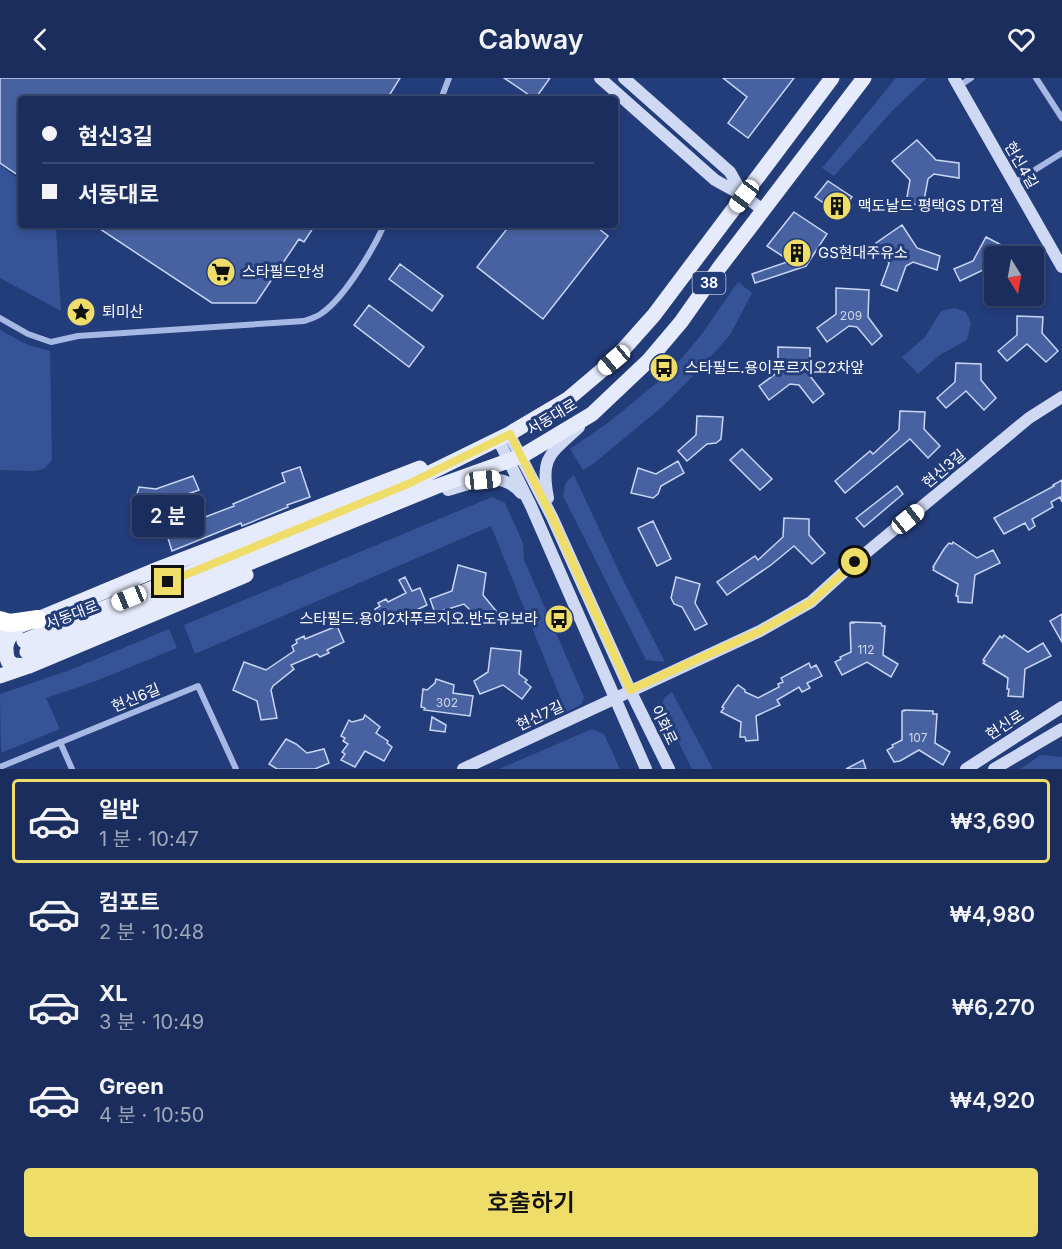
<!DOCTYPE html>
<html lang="ko">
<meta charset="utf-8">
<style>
body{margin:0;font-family:Inter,"Noto Sans KR",sans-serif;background:#233562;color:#f1f3f6;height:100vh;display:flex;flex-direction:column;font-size:22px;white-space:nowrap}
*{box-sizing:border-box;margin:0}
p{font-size:20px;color:#9fa8bb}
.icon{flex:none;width:33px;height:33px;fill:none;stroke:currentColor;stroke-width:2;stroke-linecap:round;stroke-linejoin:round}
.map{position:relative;height:691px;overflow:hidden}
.sheet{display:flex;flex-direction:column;background:#1a2d5c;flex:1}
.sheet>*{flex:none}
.hud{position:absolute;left:18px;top:18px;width:600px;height:132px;border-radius:6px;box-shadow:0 3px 9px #0003,0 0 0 2px #384972;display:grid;align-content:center;height:132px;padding:0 24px;background:#1a2d5c}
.needle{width:39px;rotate:169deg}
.fabs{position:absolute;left:984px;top:168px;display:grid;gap:12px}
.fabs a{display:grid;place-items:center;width:60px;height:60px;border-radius:6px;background:#1a2d5c;box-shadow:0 3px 9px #0003,0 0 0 2px #384972;font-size:30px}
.end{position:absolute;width:27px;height:27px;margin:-14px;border:8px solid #efdd69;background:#111;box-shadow:0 0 0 3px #111}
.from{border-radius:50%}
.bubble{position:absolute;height:42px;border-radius:6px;background:#1a2d5c;box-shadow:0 3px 9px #0003,0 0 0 2px #384972;font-size:20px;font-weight:600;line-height:42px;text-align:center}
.car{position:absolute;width:18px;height:36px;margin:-18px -9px;border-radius:8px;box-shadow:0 0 4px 2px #0007;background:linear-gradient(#fff 24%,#345 0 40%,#fff 0 76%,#345 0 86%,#fff 0)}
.hud b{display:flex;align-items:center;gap:21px;height:57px;font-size:22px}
.hud b+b{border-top:2px solid #384972}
.hud i{width:15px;height:15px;background:#f1f3f6}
ul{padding:10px 0 0;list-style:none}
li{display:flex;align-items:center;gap:18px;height:84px;margin:0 12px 9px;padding:0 12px;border:3px solid transparent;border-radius:6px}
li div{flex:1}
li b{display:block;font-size:22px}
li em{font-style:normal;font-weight:600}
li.current{border-color:#efdd69}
li>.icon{width:54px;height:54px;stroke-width:1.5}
.cta{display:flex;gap:12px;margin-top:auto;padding:12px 24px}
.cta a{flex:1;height:69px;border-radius:6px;background:#efdd69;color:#111;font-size:24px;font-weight:600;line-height:69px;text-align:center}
header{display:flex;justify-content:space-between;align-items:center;height:78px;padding:0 24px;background:#1a2d5c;font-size:27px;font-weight:600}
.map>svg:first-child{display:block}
</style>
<header><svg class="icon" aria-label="back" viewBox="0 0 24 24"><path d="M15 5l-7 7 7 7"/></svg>Cabway<svg class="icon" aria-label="heart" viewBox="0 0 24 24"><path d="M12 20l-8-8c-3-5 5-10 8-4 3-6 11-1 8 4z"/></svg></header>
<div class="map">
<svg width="1062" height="691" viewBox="0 0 1062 691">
<rect width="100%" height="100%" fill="#233c7a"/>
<path fill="#375397" d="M896,0H927L893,32L834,98L822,90Z
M0,87L16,99L21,112V147H54L56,150L61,233L0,200Z
M738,204L752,215L730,257L696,295L662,329L592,387L583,392L570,371L609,344L670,294L701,257Z
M955,230L966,234L971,245L967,262L940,277L918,296L902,279L925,259L941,233Z
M0,252L28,267L50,273L52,382L44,391L34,393L0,392Z
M574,397L621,498L665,584L646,582L563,418L566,404Z
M492,419L505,425L523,465L524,482L584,619L582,626L566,634L491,448L195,576L184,547Z
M169,551L177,570L96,603L46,620L60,651L1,675L0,616L70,592Z
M672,614L713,691H692L661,629L665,619Z
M592,651L604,656L620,691H499Z
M1041,677L1062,679V691H1020Z"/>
<path fill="#4862a1" stroke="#c9d5f4" stroke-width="1.5" d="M0,0H400L387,21H21V99L0,85Z
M504,0H550L535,21Z
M723,0H794L748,60L728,45L747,19Z
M917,62L936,82L959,85V100L934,96L928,101L923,128L906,125L910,102L892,83Z
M828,103L852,119L840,136L815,119Z
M794,134L827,156L806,188L755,205L752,196L790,183L767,168Z
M94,147H315L304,164L299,161L256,225H212Z
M510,147H594L608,158L543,241L477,189Z
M902,147L917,170L940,178L937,192L913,184L906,188L897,213L881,207L889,185L876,165Z
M986,159L1011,172L1007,178H994V213L985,191L960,203L954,191L973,183Z
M400,186L443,218L432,233L389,201Z
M836,210L869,212L868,239L882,258L872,267L857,249L849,248L827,264L817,250L836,236Z
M369,227L424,269L409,289L354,247Z
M1017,238L1043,239L1042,255L1058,273L1046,284L1027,266L1007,283L998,273L1017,257Z
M778,269L810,270V298L824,316L813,325L799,307L790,306L769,322L759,308L778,294Z
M956,285L981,286V302L996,320L984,332L966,313L946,330L937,320L955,304Z
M900,333L925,334L924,351L940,368L928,380L910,361L845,415L835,403L870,373L873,376L899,352Z
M697,338L723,339L721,361L716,365L707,366L687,383L678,373L696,357Z
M742,371L772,401L760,412L730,382Z
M678,383L684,395L661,408L658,416L653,420L631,415L638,390L656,396Z
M300,389L310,419L287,427L288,429L242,448L241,445L172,473L159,431L134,426L139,409L156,411L193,398L199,412L174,421L184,447L234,428L233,426L285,404L282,395Z
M1062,402V424L1060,419L1051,424L1053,429L1032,441L1035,448L1029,452L1025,445L1004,456L994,440L1054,408L1053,407Z
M897,408L903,416L864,449L856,440Z
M784,440L809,441V457L825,475L812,486L794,468L771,487L727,517L717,504L755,478L758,482L783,459Z
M653,443L671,481L657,488L638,450Z
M953,464L977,480L993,472L1000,485L975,497L972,525L958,524V518H956L958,506L933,492L934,490L933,489L944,471L949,465L952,466Z
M458,487L486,495L483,517L497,534L485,547L464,526L435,535L430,521L452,513Z
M405,499L412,513L420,510L427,527L412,534L411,538L403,542L400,539L381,547L375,531L380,528L378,525L386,521L388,524L406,515L399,502Z
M676,499L700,506L695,525L707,546L695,552L682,529L674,526L671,520Z
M1062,536V564L1050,543Z
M852,544L881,545L882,548H885L883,577L898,586L891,599L867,584L842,597L835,584L841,581L840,579L851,574L850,545H853Z
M337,548L344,564L329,571L327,572L329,575L320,579L317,576L291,587L294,591L273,608L271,612L277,640L261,642L257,623L233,612L244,584L266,592L294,573L292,568L297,565L296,562L304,558L305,561Z
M1004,557L1028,574L1043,565L1051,578L1025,591L1023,619L1008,618L1009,611H1007L1008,600L983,585L985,583L983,582L995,565L1000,558L1002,560Z
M491,570L521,573L519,596L527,602L525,604L531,609L522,621L503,607L480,616L474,603L488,594Z
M809,585L811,590L816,587L822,598L807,605L810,610L802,614L799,609L777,622L780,627L756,638L758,662L746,663L745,659H740L741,644L721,634L724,630L722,629L735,610L738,607L745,612V614L758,620L779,609L778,606L783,604L781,600Z
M436,601L454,607L453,615L473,618L470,638L424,632L425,630L421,629L423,611L427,612L435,605Z
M904,632L933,633V636H937L935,665L950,674L943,687L919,672L900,683L894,684L887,672L893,669L892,667L902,662V633H904Z
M365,637L380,649L376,655L388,663L387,665L392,669L384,683L365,673L355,689L341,682L345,676L342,674L348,666L343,663L345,660L341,658L349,642L352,644L363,641Z
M432,639L446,647L445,654L430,652Z
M286,661L296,666L307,675L324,671L329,685L315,691H277L269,686Z
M863,682L866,691H846Z"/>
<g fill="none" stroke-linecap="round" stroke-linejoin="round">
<path stroke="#44598e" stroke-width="15" stroke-dasharray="15 8" stroke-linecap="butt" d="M0,583L27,574"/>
<path stroke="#a6b8e4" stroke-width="6" d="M1036,0L1062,40
M959,8L971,0
M441,21L449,0
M1014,105L1062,75
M0,240L28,256L51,264L78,258L304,243C310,241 317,239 322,235C344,220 373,172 384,147
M60,664L72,691
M0,689L198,608L236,691"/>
<path stroke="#cfd9f4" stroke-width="12" d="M600,0L715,102L744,118L763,132
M624,0L730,94L743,117
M954,0L1062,189
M509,356L552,439L630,612L669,691
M498,361L531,428L646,691
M448,412C473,405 502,391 521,415
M548,420C540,379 550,376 579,349
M463,691L760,553L811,524L855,484L1029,340L1062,319
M966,691L1062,629
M994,691L1062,651"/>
<path stroke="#e6ebfc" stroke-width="15" d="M19,548C7,560 3,567 8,583L14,587L29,588
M0,555L38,541L158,491L420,390
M24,563L407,406L509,356L568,321L614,282L654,237L832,0
M27,574L156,523L435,409L522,378L592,336L648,283L681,244L719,190L864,0
M0,598L29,588L246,497"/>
<path stroke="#fff" stroke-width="18" d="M0,542L10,545L38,541"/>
</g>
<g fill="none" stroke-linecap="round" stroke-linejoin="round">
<path stroke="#efdd69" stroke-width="8" d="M168,504L408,406L510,356L552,439L630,612L760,553L811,524L855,484"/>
</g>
<defs>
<g id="building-disc" transform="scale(1.5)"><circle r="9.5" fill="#efdd69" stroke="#233c7a"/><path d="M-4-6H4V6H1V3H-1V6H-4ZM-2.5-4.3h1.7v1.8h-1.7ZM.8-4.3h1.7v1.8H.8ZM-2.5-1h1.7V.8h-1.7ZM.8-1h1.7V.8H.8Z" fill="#111"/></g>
<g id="supermarket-disc" transform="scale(1.5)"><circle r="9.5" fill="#efdd69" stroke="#233c7a"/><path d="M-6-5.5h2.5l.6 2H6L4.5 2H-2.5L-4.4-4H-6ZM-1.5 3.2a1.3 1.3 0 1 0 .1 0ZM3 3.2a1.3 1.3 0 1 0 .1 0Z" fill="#111"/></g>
<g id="sight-disc" transform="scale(1.5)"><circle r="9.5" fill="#efdd69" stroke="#233c7a"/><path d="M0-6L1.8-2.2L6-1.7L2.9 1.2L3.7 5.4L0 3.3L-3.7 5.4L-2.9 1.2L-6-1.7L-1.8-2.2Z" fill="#111"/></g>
<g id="bus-disc" transform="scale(1.5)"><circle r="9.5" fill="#efdd69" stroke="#233c7a"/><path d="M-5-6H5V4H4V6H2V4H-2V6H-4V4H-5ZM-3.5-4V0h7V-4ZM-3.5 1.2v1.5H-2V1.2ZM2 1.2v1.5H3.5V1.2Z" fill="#111"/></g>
</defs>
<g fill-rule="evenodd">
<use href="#building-disc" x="837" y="128"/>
<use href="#building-disc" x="797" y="175"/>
<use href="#supermarket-disc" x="221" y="194"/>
<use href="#sight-disc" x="81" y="234"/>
<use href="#bus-disc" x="664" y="290"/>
<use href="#bus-disc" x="559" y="541"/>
</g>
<g text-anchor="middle" stroke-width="6" stroke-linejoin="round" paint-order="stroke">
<g font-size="12" fill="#d1d8e8">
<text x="851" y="242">209</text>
<text x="866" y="576">112</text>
<text x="447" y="629">302</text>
<text x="918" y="664">107</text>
</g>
<rect fill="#233c7a" stroke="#bdc4d7" stroke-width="1.5" x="692.5" y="194" width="33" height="22" rx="4.5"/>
<g font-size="14" font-weight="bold" fill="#fff">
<text x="709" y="210">38</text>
</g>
<g font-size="15" fill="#fff" stroke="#233c7a">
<text transform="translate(1021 87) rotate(60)" y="5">현신4길</text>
<text transform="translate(552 339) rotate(-31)" y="5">서동대로</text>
<text transform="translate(944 391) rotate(-40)" y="5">현신3길</text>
<text transform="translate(72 537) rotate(-21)" y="5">서동대로</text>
<text transform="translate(136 620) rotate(-22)" y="5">현신6길</text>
<text transform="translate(540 638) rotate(-25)" y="5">현신7길</text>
<text transform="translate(664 647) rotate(64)" y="5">이화로</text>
<text transform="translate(1005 647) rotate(-33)" y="5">현신로</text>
</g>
<g font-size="15" fill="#fff" stroke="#233c7a" text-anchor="start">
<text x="858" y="133">맥도날드 평택GS DT점</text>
<text x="818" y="180">GS현대주유소</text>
<text x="242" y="199">스타필드안성</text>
<text x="102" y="239">퇴미산</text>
<text x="685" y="295">스타필드.용이푸르지오2차앞</text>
<text x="538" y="546" text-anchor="end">스타필드.용이2차푸르지오.반도유보라</text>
</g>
</g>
</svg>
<div class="fabs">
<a><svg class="needle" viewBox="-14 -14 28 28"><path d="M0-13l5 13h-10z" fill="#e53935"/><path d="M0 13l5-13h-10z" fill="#9fa8bb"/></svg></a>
</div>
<i class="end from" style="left:855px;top:484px"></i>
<i class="end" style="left:168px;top:504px"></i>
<div class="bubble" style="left:132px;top:417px;width:72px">2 분</div>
<i class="car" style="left:744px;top:118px;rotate:217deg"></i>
<i class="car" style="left:614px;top:282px;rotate:230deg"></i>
<i class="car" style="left:483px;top:402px;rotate:84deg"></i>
<i class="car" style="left:908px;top:441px;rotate:51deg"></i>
<i class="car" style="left:129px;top:520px;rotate:248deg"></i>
<div class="hud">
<b><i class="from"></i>현신3길</b>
<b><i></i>서동대로</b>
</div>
</div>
<section class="sheet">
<ul>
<li class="current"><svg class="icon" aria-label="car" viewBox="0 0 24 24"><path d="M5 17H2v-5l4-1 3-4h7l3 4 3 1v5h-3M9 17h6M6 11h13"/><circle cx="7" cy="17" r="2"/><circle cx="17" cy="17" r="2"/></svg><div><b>일반</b><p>1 분 · 10:47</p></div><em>₩3,690</em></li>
<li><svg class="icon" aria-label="car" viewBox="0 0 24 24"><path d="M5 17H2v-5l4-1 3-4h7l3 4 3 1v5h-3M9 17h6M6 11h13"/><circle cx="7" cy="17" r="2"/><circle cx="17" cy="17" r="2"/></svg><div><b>컴포트</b><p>2 분 · 10:48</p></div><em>₩4,980</em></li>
<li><svg class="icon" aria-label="car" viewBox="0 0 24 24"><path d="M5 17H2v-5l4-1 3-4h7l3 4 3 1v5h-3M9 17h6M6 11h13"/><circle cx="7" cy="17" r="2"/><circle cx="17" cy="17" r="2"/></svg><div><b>XL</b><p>3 분 · 10:49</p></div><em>₩6,270</em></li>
<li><svg class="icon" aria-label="car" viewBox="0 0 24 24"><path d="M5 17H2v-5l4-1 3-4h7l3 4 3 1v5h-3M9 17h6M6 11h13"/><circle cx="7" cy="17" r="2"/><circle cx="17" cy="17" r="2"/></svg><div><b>Green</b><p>4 분 · 10:50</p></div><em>₩4,920</em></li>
</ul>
<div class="cta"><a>호출하기</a></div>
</section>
